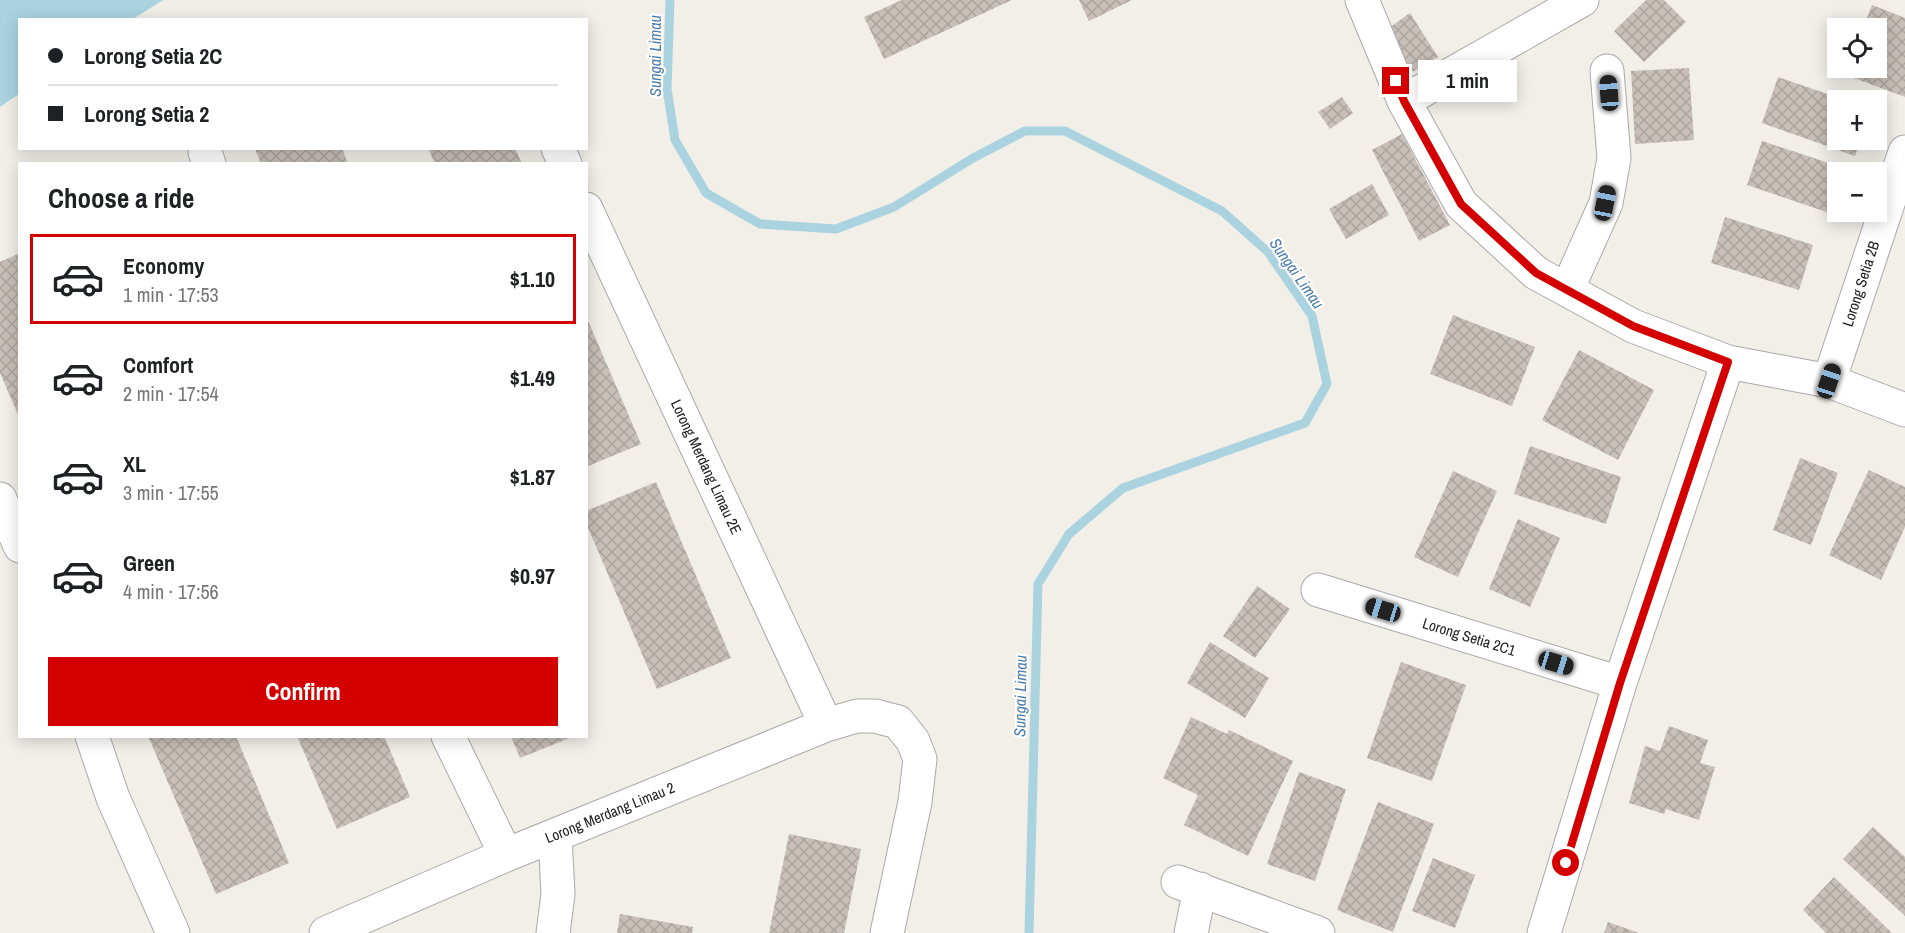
<!DOCTYPE html>
<meta charset="utf-8">
<style>
body{margin:0;font-family:"Archivo Narrow",sans-serif;background:#f2f2f2;color:#202124;height:100vh;display:flex;flex-direction:column;font-size:22px;white-space:nowrap}
*{box-sizing:border-box;margin:0}
p{font-size:20px;color:#757577}
.icon{flex:none;width:33px;height:33px;fill:none;stroke:currentColor;stroke-width:2;stroke-linecap:round;stroke-linejoin:round}
.map{position:relative;flex:1;overflow:hidden}
.drawer{position:absolute;left:18px;top:162px;width:570px;height:576px;display:flex;flex-direction:column;background:#fff;border-radius:0px;box-shadow:0 3px 15px #0003}
.drawer>*{flex:none}
.hud{position:absolute;left:18px;top:18px;width:570px;height:132px;border-radius:0px;box-shadow:0 3px 15px #0003;display:grid;align-content:center;height:132px;padding:0 30px;background:#fff}
.buttons{position:absolute;left:1827px;top:18px;display:grid;gap:12px}
.buttons a{display:grid;place-items:center;width:60px;height:60px;border-radius:0px;background:#fff;box-shadow:0 3px 15px #0003;font-size:30px}
.end{position:absolute;width:27px;height:27px;margin:-14px;border:8px solid #d40000;background:#fff;box-shadow:0 0 0 3px #fff}
.from{border-radius:50%}
.bubble{position:absolute;height:42px;border-radius:0px;background:#fff;box-shadow:0 3px 15px #0003;font-size:20px;font-weight:700;line-height:42px;text-align:center}
.car{position:absolute;width:18px;height:36px;margin:-18px -9px;border-radius:8px;box-shadow:0 0 4px 2px #0007;background:linear-gradient(#222 24%,#8ab4d8 0 40%,#222 0 76%,#8ab4d8 0 86%,#222 0)}
.hud b{display:flex;align-items:center;gap:21px;height:57px;font-size:22px}
.hud b+b{border-top:2px solid #e0e0e0}
.hud i{width:15px;height:15px;background:#202124}
ul{padding:0;list-style:none}
li{display:flex;align-items:center;gap:18px;height:90px;margin:0 12px 9px;padding:0 18px;border:3px solid transparent;border-radius:0px}
li div{flex:1}
li b{display:block;font-size:22px}
li em{font-style:normal;font-weight:700}
li.active{border-color:#d40000}
li>.icon{width:54px;height:54px;stroke-width:1.5}
h2{padding:0 30px;font-size:27px;line-height:72px}
.primary-button{display:flex;gap:12px;margin-top:auto;padding:12px 30px}
.primary-button a{flex:1;height:69px;border-radius:0px;background:#d40000;color:#fff;font-size:24px;font-weight:700;line-height:69px;text-align:center}
.map>svg:first-child{display:block}
</style>
<div class="map">
<svg width="1905" height="933" viewBox="0 0 1905 933">
<defs>
<pattern id="building-cross-hatch" width="8" height="8" patternUnits="userSpaceOnUse" patternTransform="scale(1.5)"><rect width="8" height="8" fill="#c7bfb8"/><path d="M0 0l8 8M0 8l8-8" fill="none" stroke="#aba49e"/></pattern>
</defs>
<rect width="100%" height="100%" fill="#f2efe9"/>
<path fill="#aad3df" d="M0,0H163L133,19L20,20L19,94L0,107Z"/>
<g fill="none" stroke-linecap="round" stroke-linejoin="round">
<path stroke="#aad3df" stroke-width="9" d="M670,0L667,89L675,140L706,193L760,224L836,229L894,207L973,158L1025,131H1065L1222,211L1268,252L1312,316L1327,384L1305,423L1123,488L1069,534L1038,584L1029,933"/>
</g>
<path fill="url(#building-cross-hatch)" d="M902,0H1012L884,59L864,17Z
M1079,0H1132L1089,21Z
M1646,0H1664L1686,22L1644,62L1614,31Z
M1872,5L1905,18V97L1846,75L1849,68H1876V28H1863Z
M1410,13L1438,57L1413,72L1386,30Z
M1689,68L1694,140L1635,144L1631,71Z
M1778,77L1845,100H1838V140H1861L1855,156L1762,123Z
M1342,97L1353,113L1330,129L1318,112Z
M1402,134L1450,225L1419,241L1372,150Z
M1762,141L1856,172H1838V212H1843L1841,217L1747,185Z
M257,148H342L348,164H261L255,149Z
M428,148H515L522,164H435Z
M1372,184L1389,215L1346,239L1329,209Z
M1725,217L1813,245L1799,290L1711,263Z
M20,253V419L0,373V262Z
M1453,315L1535,347L1512,406L1430,374Z
M586,316L641,444L586,467Z
M1579,350L1654,390L1618,460L1542,420Z
M1530,446L1621,477L1606,524L1514,494Z
M1800,458L1838,473L1811,545L1773,530Z
M1869,470L1905,487V527L1881,580L1829,555Z
M1453,471L1497,491L1458,577L1414,557Z
M656,482L731,658L657,689L586,523V511Z
M1518,519L1560,538L1530,607L1489,589Z
M1257,586L1290,609L1255,658L1223,636Z
M1210,642L1269,678L1245,718L1187,683Z
M1401,662L1466,685L1432,781L1367,758Z
M1191,717L1227,734L1229,730L1293,761L1248,856L1184,825L1198,795L1163,778Z
M1669,726L1708,740L1700,763L1715,767L1699,820L1666,809L1664,814L1629,803L1645,746L1660,751Z
M148,736H236L289,863L216,894Z
M297,736H384L410,797L337,829Z
M511,736H572V737L520,758Z
M1299,772L1346,789L1315,881L1267,864Z
M1378,802L1434,824L1393,932L1337,910Z
M1873,827L1905,857V916L1843,859Z
M789,834L861,849L844,933H769Z
M1433,858L1475,875L1455,928L1412,911Z
M1834,877L1892,933H1826L1803,910Z
M620,914L693,927L692,933H617Z
M1608,922L1639,933H1604Z"/>
<g fill="none" stroke-linecap="round" stroke-linejoin="round">
<g stroke="#a9a9a9" stroke-width="35">
<path id="minor" d="M1362,0L1404,101L1461,204L1536,273L1633,326L1728,362L1829,381L1905,410
M1404,101L1582,0
M558,148L565,164
M205,152L209,164
M586,209L826,725
M1567,290L1606,203L1614,158L1607,71
M1829,381L1905,152
M0,499L20,546
M1318,590L1620,683
M92,736L113,798L173,933
M448,736L506,855
M1178,882L1318,933
M326,933L506,855L826,725L857,716H875L898,722L913,741L920,759L915,802L887,933
M553,933L558,894L555,836
M1191,933L1200,889
M1544,933L1620,683L1728,362"/>
</g>
<use href="#minor" stroke="#fff" stroke-width="33"/>
</g>
<g fill="none" stroke-linecap="round" stroke-linejoin="round">
<path stroke="#d40000" stroke-width="8" d="M1396,81L1404,101L1461,204L1536,273L1633,326L1728,362L1620,683L1566,863"/>
</g>
<g text-anchor="middle" stroke-width="4.5" stroke-linejoin="round" paint-order="stroke">
<g font-size="15" fill="#222" stroke="#fff">
<text transform="translate(1861 284) rotate(-72)" y="5">Lorong Setia 2B</text>
<text transform="translate(706 467) rotate(65)" y="5">Lorong Merdang Limau 2E</text>
<text transform="translate(1469 637) rotate(17)" y="5">Lorong Setia 2C1</text>
<text transform="translate(610 813) rotate(-22)" y="5">Lorong Merdang Limau 2</text>
</g>
<g font-size="16" font-style="italic" fill="#4a7aab" stroke="#fff">
<text transform="translate(655 56) rotate(-90)" y="6">Sungai Limau</text>
<text transform="translate(1297 273) rotate(55)" y="6">Sungai Limau</text>
<text transform="translate(1020 696) rotate(-89)" y="6">Sungai Limau</text>
</g>
</g>
</svg>
<div class="buttons">
<a><svg class="icon" aria-label="locate" viewBox="0 0 24 24"><circle cx="12" cy="12" r="6"/><path d="M12 2v4M12 18v4M2 12h4M18 12h4"/></svg></a>
<a>+</a>
<a>−</a>
</div>
<i class="end from" style="left:1566px;top:863px"></i>
<i class="end" style="left:1396px;top:81px"></i>
<div class="bubble" style="left:1418px;top:60px;width:99px">1 min</div>
<i class="car" style="left:1609px;top:93px;rotate:356deg"></i>
<i class="car" style="left:1605px;top:203px;rotate:11deg"></i>
<i class="car" style="left:1829px;top:381px;rotate:18deg"></i>
<i class="car" style="left:1383px;top:610px;rotate:287deg"></i>
<i class="car" style="left:1556px;top:663px;rotate:107deg"></i>
<div class="hud">
<b><i class="from"></i>Lorong Setia 2C</b>
<b><i></i>Lorong Setia 2</b>
</div>
<section class="drawer">
<h2>Choose a ride</h2>
<ul>
<li class="active"><svg class="icon" aria-label="car" viewBox="0 0 24 24"><path d="M5 17H2v-5l4-1 3-4h7l3 4 3 1v5h-3M9 17h6M6 11h13"/><circle cx="7" cy="17" r="2"/><circle cx="17" cy="17" r="2"/></svg><div><b>Economy</b><p>1 min · 17:53</p></div><em>$1.10</em></li>
<li><svg class="icon" aria-label="car" viewBox="0 0 24 24"><path d="M5 17H2v-5l4-1 3-4h7l3 4 3 1v5h-3M9 17h6M6 11h13"/><circle cx="7" cy="17" r="2"/><circle cx="17" cy="17" r="2"/></svg><div><b>Comfort</b><p>2 min · 17:54</p></div><em>$1.49</em></li>
<li><svg class="icon" aria-label="car" viewBox="0 0 24 24"><path d="M5 17H2v-5l4-1 3-4h7l3 4 3 1v5h-3M9 17h6M6 11h13"/><circle cx="7" cy="17" r="2"/><circle cx="17" cy="17" r="2"/></svg><div><b>XL</b><p>3 min · 17:55</p></div><em>$1.87</em></li>
<li><svg class="icon" aria-label="car" viewBox="0 0 24 24"><path d="M5 17H2v-5l4-1 3-4h7l3 4 3 1v5h-3M9 17h6M6 11h13"/><circle cx="7" cy="17" r="2"/><circle cx="17" cy="17" r="2"/></svg><div><b>Green</b><p>4 min · 17:56</p></div><em>$0.97</em></li>
</ul>
<div class="primary-button"><a>Confirm</a></div>
</section>
</div>
